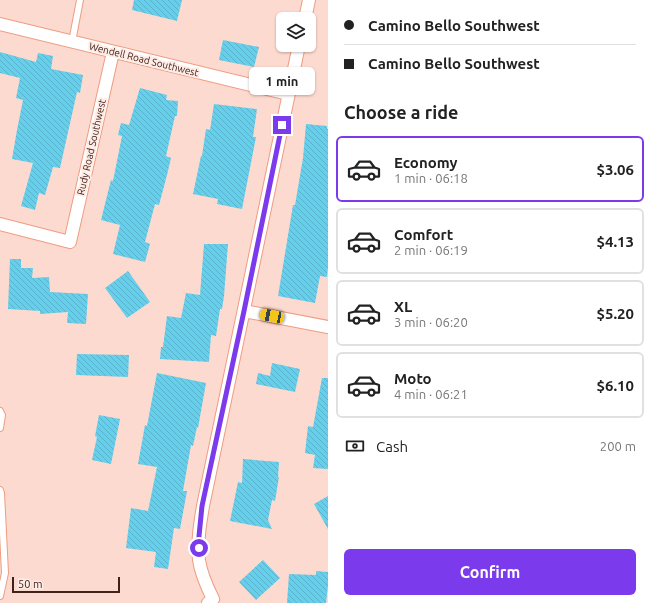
<!DOCTYPE html>
<meta charset="utf-8">
<style>
body{margin:0;font-family:Ubuntu,sans-serif;background:#f2f2f2;color:#222;height:100vh;display:flex;flex-direction:column;font-size:15px;white-space:nowrap}
*{box-sizing:border-box;margin:0}
p{font-size:13px;color:#767676}
.icon{flex:none;width:22px;height:22px;fill:none;stroke:currentColor;stroke-width:2;stroke-linecap:round;stroke-linejoin:round}
.map{position:relative;flex:1;overflow:hidden}
.sheet{display:flex;flex-direction:column;background:#fff;width:324px}
.sheet>*{flex:none}
.guide{display:grid;align-content:center;height:88px;padding:0 16px;background:#fff}
.controls{position:absolute;left:276px;top:12px;display:grid;gap:8px}
.controls a{display:grid;place-items:center;width:40px;height:40px;border-radius:6px;background:#fff;box-shadow:0 1px 3px #0004;font-size:20px}
.scale{position:absolute;left:12px;bottom:10px;width:108px;box-sizing:border-box;padding-left:4px;border:2px solid #422218;border-top:0;font-size:11px;line-height:14px;white-space:nowrap;color:#422218;-webkit-text-stroke:3px #feece6;paint-order:stroke}
.end{position:absolute;width:18px;height:18px;margin:-9px;border:5px solid #7c3aed;background:#fff;box-shadow:0 0 0 2px #fff}
.from{border-radius:50%}
.bubble{position:absolute;height:28px;border-radius:6px;background:#fff;box-shadow:0 1px 3px #0004;font-size:13px;font-weight:600;line-height:28px;text-align:center}
.car{position:absolute;width:12px;height:24px;margin:-12px -6px;border-radius:5px;box-shadow:0 0 3px 1px #0007;background:linear-gradient(#f5c518 24%,#345 0 40%,#f5c518 0 76%,#345 0 86%,#f5c518 0)}
.guide b{display:flex;align-items:center;gap:14px;height:38px;font-size:15px}
.guide b+b{border-top:1px solid #e0e0e0}
.guide i{width:10px;height:10px;background:#222}
ul{padding:0;list-style:none}
li{display:flex;align-items:center;gap:12px;height:66px;margin:0 8px 6px;padding:0 8px;border:2px solid #e0e0e0;border-radius:6px}
li div{flex:1}
li b{display:block;font-size:15px}
li em{font-style:normal;font-weight:600}
li.on{border-color:#7c3aed}
li>.icon{width:36px;height:36px;stroke-width:1.5}
h2{padding:0 16px;font-size:18px;line-height:48px}
.pay{display:flex;align-items:center;gap:10px;height:44px;padding:0 16px;font-size:15px}
.pay p{margin-inline-start:auto}
.button{display:flex;gap:8px;margin-top:auto;padding:8px 16px}
.button a{flex:1;height:46px;border-radius:6px;background:#7c3aed;color:#fff;font-size:16px;font-weight:600;line-height:46px;text-align:center}
main{display:flex;flex:1;min-height:0}
.map>svg:first-child{display:block}
</style>
<main>
<div class="map">
<svg width="328" height="603" viewBox="0 0 328 603">
<defs>
<pattern id="building-back-hatch" width="6" height="6" patternUnits="userSpaceOnUse"><rect width="6" height="6" fill="#65cfec"/><path d="M-1 5l2 2M0 0l6 6M5-1l2 2" fill="none" stroke="#59b1ca"/></pattern>
</defs>
<rect width="100%" height="100%" fill="#fddacf"/>
<path fill="url(#building-back-hatch)" d="M134,0H182L177,21L132,10Z
M223,40L259,47L254,67L219,60Z
M0,52L36,62L38,53L53,56L51,69L83,75L80,93L77,92L60,168L53,167L45,195L39,193L35,210L21,206L33,163L12,159L17,130L23,100L16,98L20,78L0,73Z
M140,88L167,95L166,100L178,101L177,116H175L166,156L171,158L167,175L159,205L155,204L145,242L150,244L145,262L113,254L120,225L101,220L111,180L113,181L122,136L118,135L121,123L129,125Z
M214,104L257,109L253,137H256L242,209L217,204L218,199L193,194L201,156H202L206,129L210,130Z
M306,124L327,126V129H328V267L327,277L320,276L315,303L278,296L293,205H295L303,158Z
M204,244H228L224,296L222,309H220L216,336L211,335L209,362L160,359L161,347H163L167,316L181,318L186,293L200,295Z
M10,259H21V268H33L32,278L49,277L50,292L88,294L86,324L67,323L68,312L40,314V311L8,309Z
M128,271L150,302L127,318L105,288Z
M77,354L129,355L128,377L76,375Z
M272,363L300,369L295,392L256,384L258,373L270,376Z
M157,373L206,383L198,428L197,427L193,446L191,445L183,491H187L180,529L174,528L168,569L154,567L156,552L126,548L131,508L148,511L157,467L138,464L145,425L147,426Z
M322,378H328V469L313,468L315,455L305,453L308,426L313,427Z
M99,415L120,419L111,464L92,460L97,437L95,436Z
M243,459L279,462L278,477H279L275,501L272,500L268,520L272,529L230,521L238,482L242,483Z
M328,496V529L314,504Z
M263,560L280,578L256,600L239,582Z
M316,571L328,572V585L326,603H287L289,574L316,575Z"/>
<g fill="none" stroke-linecap="round" stroke-linejoin="round">
<g stroke="#ee9c82" stroke-width="8">
<path id="service" d="M72,42L80,0
M0,411L2,415L0,428
M0,490L1,493L5,573L0,596"/>
</g>
<g stroke="#ee9c82" stroke-width="14">
<path id="minor" d="M305,19L309,0
M0,24L288,94
M0,224L70,242L113,52
M244,311L328,327
M208,603L213,599C207,587 201,574 199,560C197,542 200,524 203,506L299,45"/>
</g>
<use href="#service" stroke="#fff" stroke-width="6"/>
<use href="#minor" stroke="#fff" stroke-width="12"/>
</g>
<g fill="none" stroke-linecap="round" stroke-linejoin="round">
<path stroke="#7c3aed" stroke-width="5" d="M199,548V536L202,506L244,311L282,125"/>
</g>
<g text-anchor="middle" stroke-width="4" stroke-linejoin="round" paint-order="stroke">
<g font-size="10" fill="#422218" stroke="#feece6">
<text transform="translate(144 59) rotate(14)" y="4">Wendell Road Southwest</text>
<text transform="translate(91 147) rotate(-77)" y="4">Rudy Road Southwest</text>
</g>
</g>
</svg>
<div class="controls">
<a><svg class="icon" aria-label="layers" viewBox="0 0 24 24"><path d="M12 4l9 5-9 5-9-5zM3 14l9 5 9-5"/></svg></a>
</div>
<div class="scale">50 m</div>
<i class="end from" style="left:199px;top:548px"></i>
<i class="end" style="left:282px;top:125px"></i>
<div class="bubble" style="left:249px;top:67px;width:66px">1 min</div>
<i class="car" style="left:272px;top:316px;rotate:281deg"></i>
</div>
<section class="sheet">
<div class="guide">
<b><i class="from"></i>Camino Bello Southwest</b>
<b><i></i>Camino Bello Southwest</b>
</div>
<h2>Choose a ride</h2>
<ul>
<li class="on"><svg class="icon" aria-label="car" viewBox="0 0 24 24"><path d="M5 17H2v-5l4-1 3-4h7l3 4 3 1v5h-3M9 17h6M6 11h13"/><circle cx="7" cy="17" r="2"/><circle cx="17" cy="17" r="2"/></svg><div><b>Economy</b><p>1 min · 06:18</p></div><em>$3.06</em></li>
<li><svg class="icon" aria-label="car" viewBox="0 0 24 24"><path d="M5 17H2v-5l4-1 3-4h7l3 4 3 1v5h-3M9 17h6M6 11h13"/><circle cx="7" cy="17" r="2"/><circle cx="17" cy="17" r="2"/></svg><div><b>Comfort</b><p>2 min · 06:19</p></div><em>$4.13</em></li>
<li><svg class="icon" aria-label="car" viewBox="0 0 24 24"><path d="M5 17H2v-5l4-1 3-4h7l3 4 3 1v5h-3M9 17h6M6 11h13"/><circle cx="7" cy="17" r="2"/><circle cx="17" cy="17" r="2"/></svg><div><b>XL</b><p>3 min · 06:20</p></div><em>$5.20</em></li>
<li><svg class="icon" aria-label="car" viewBox="0 0 24 24"><path d="M5 17H2v-5l4-1 3-4h7l3 4 3 1v5h-3M9 17h6M6 11h13"/><circle cx="7" cy="17" r="2"/><circle cx="17" cy="17" r="2"/></svg><div><b>Moto</b><p>4 min · 06:21</p></div><em>$6.10</em></li>
</ul>
<div class="pay"><svg class="icon" aria-label="cash" viewBox="0 0 24 24"><path d="M3 7h18v10H3z"/><circle cx="12" cy="12" r="2"/></svg>Cash<p>200 m</p></div>
<div class="button"><a>Confirm</a></div>
</section>
</main>
